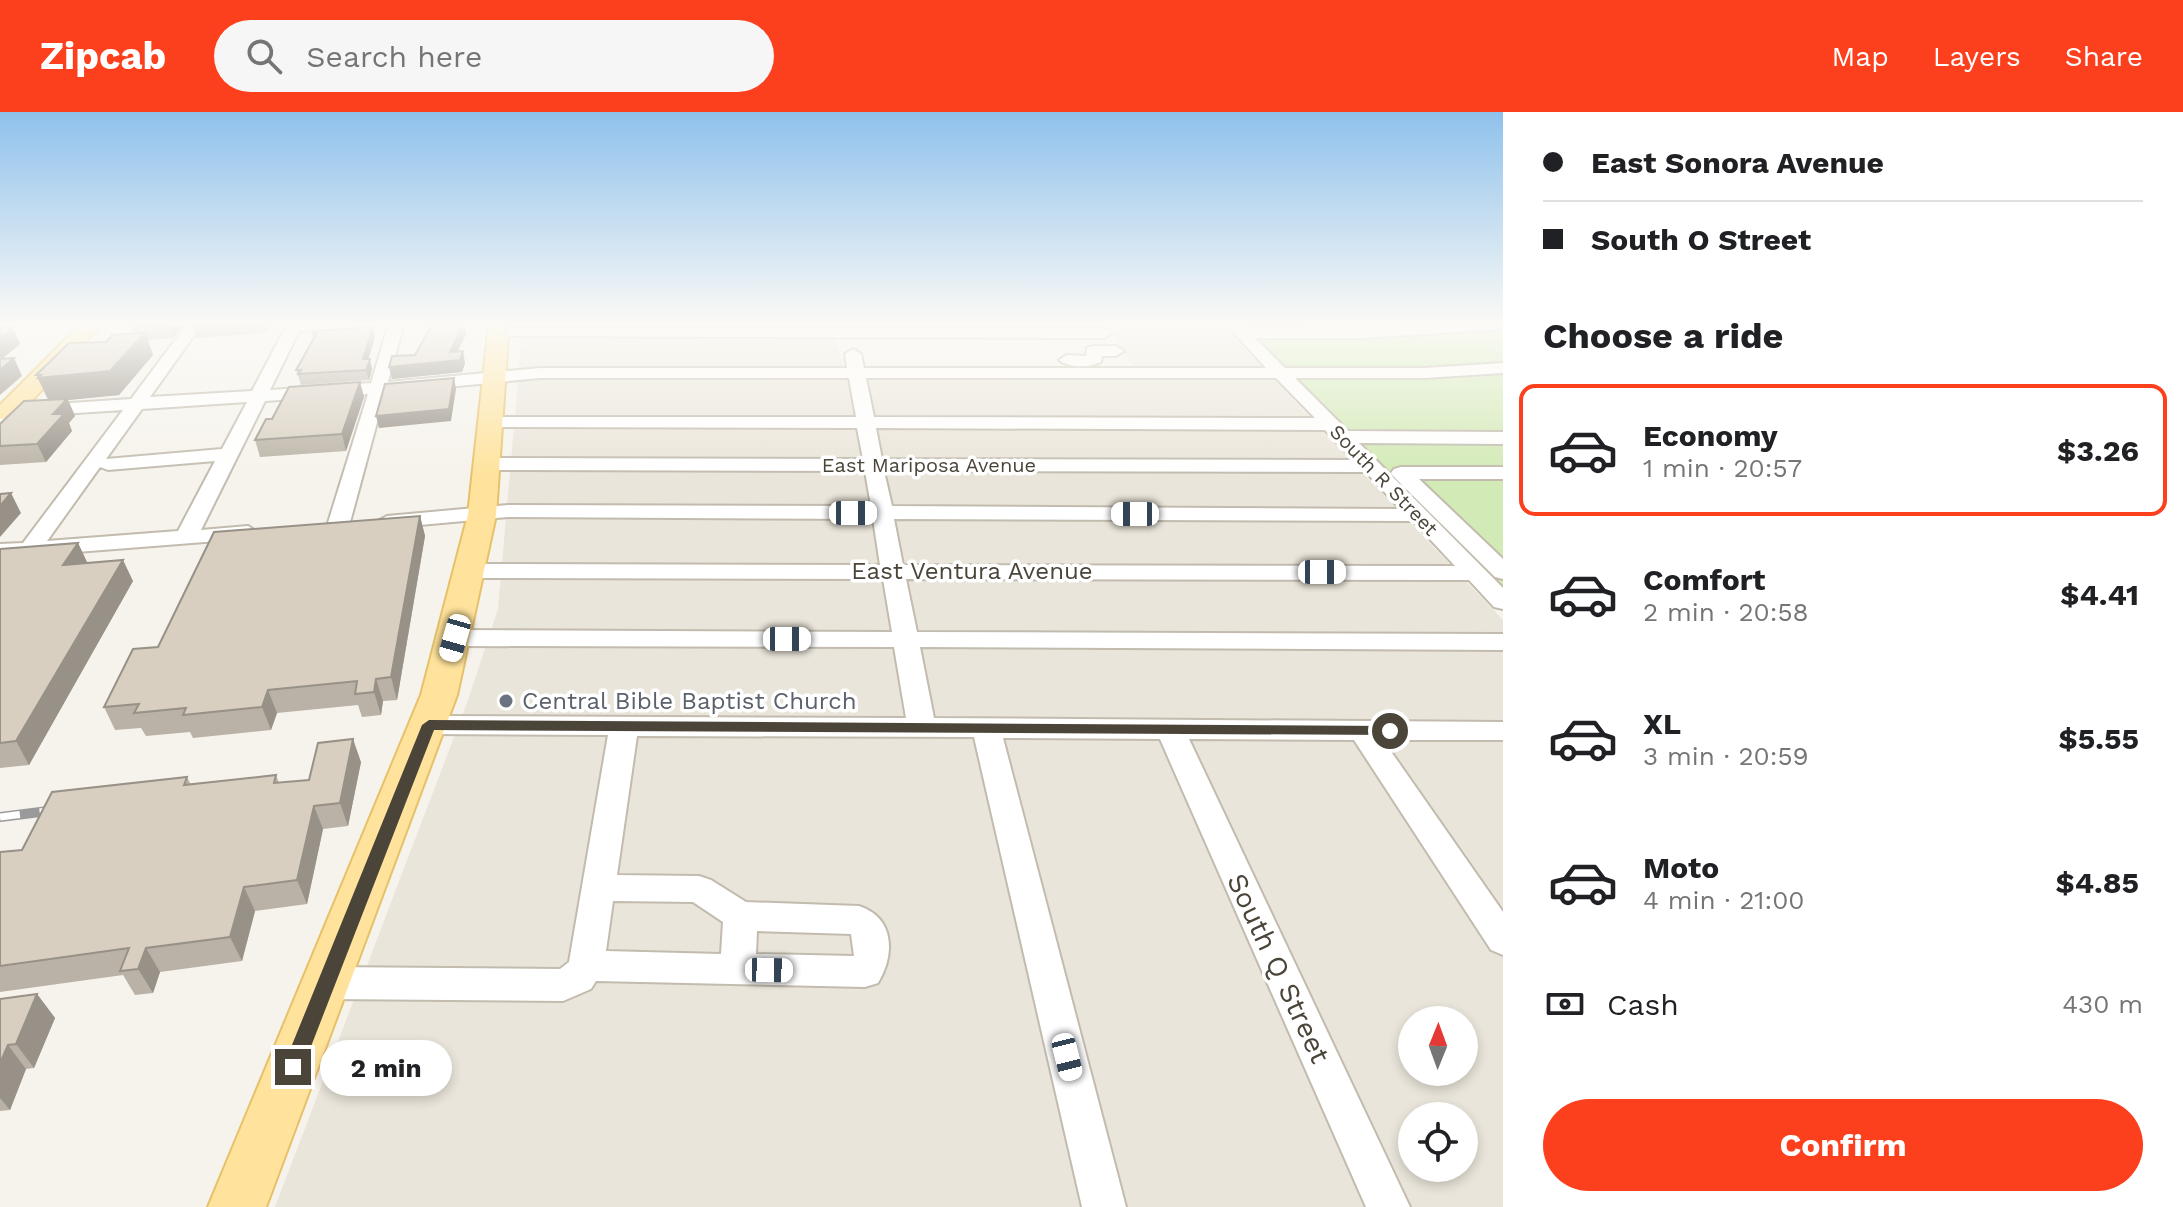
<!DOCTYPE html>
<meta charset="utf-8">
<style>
body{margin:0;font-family:"Work Sans",sans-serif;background:#f6f6f6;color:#202124;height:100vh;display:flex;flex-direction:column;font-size:30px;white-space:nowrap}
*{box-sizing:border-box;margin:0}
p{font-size:26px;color:#757577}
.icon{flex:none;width:44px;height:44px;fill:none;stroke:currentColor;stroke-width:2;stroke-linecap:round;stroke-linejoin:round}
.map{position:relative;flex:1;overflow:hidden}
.side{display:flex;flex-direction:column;background:#fff;width:680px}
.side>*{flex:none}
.guide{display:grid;align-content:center;height:176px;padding:0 40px;background:#fff}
.needle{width:52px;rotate:1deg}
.buttons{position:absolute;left:1398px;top:894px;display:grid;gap:16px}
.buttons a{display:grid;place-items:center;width:80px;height:80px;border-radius:50%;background:#fff;box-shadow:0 4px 12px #0003;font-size:40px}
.end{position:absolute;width:36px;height:36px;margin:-18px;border:10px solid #4b4439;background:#fff;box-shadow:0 0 0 4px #fff}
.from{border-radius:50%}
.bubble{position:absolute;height:56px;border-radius:28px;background:#fff;box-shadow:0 4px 12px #0003;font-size:26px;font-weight:700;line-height:56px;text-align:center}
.car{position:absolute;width:24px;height:48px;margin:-24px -12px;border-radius:10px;box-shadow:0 0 6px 2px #0007;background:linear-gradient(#fff 24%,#345 0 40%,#fff 0 76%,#345 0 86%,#fff 0)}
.guide b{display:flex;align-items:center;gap:28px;height:76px;font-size:30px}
.guide b+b{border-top:2px solid #e0e0e0}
.guide i{width:20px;height:20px;background:#202124}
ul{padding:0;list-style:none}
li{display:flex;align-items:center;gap:24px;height:132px;margin:0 16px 12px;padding:0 24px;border:4px solid transparent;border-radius:16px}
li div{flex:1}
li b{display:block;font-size:30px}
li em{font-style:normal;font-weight:700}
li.active{border-color:#fc3f1d}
li>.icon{width:72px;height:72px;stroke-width:1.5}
h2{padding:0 40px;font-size:36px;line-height:96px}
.pay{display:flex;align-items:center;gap:20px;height:88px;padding:0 40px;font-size:30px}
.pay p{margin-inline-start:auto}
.action{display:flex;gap:16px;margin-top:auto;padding:16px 40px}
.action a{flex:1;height:92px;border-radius:48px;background:#fc3f1d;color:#fff;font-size:32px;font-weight:700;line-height:92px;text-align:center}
header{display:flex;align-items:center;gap:48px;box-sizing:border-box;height:112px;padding:0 40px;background:#fc3f1d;color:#fff}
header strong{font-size:38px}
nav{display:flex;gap:44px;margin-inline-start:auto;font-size:28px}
.search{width:560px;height:72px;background:#f6f6f6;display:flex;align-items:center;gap:20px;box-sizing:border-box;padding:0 28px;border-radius:44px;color:#757577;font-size:30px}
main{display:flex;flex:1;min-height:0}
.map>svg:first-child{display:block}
</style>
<header>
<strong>Zipcab</strong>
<div class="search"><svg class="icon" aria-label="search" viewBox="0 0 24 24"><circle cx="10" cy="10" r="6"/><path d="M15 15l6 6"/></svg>Search here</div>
<nav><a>Map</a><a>Layers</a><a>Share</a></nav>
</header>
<main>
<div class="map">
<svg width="1503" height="1095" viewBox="0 0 1503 1095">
<rect width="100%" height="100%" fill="#f6f3ec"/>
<path fill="#eae5da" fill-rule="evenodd" d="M523,211H832L843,254H1133L1106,211H1220L1503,508V1095H275L467,591L498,497ZM1412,908H1464V960H1412ZM1412,1004H1464V1056H1412Z"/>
<path fill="#d2eab5" d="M1241,211H1503V475Z"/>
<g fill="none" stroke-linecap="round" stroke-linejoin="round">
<g stroke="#c2bbae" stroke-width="4">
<path id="minor" d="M188,211H203L150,285L252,279L288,211H357L350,216L299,219L270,278L371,271L389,211H404L388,270L540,256H847L845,242L853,237L861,242L864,256H1266L1225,211H1241L1246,216L1503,211V217L1363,226H1255L1285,256H1425L1503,251V261L1425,266H1295L1348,319L1503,320V332L1359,331L1503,476V497L1494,495L1469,468L906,467L917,520L1503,522V538L920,535L934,606L1503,610V628H1383L1503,800V843L1491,838L1354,628L1189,627L1410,1095H1366L1160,627L1003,626L1126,1095H1082L974,625L637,624L617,763L699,764L711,768L746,790L859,794C895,806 895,843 878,871L865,875L596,869L591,877L563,889L326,887L313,882L308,871L313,860L326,855L560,857L569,850L608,623L429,622L419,620L415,613L419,606L429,604L906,606L894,535L455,534L446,531L442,526L446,521L455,518L892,520L883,467L470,466L462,464L458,459L462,454L470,452L880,453L873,407L508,405L387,416L376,410L387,404L508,393L871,394L865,359L488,358L478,352L488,346L863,347L857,316L490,315L481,310L490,305H856L849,266H540L385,281L349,414L338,421L327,414L368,282L265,289L201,418L248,414L259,421L256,426L0,446V432L23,431L123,298L14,305L0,314V299L9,295L131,287ZM866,266H1276L1315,306L874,305ZM247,290L222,337L106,347L142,297ZM876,316L1325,318L1354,348L882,347ZM215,349L178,419L47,429L100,355L108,358ZM884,359L1366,360L1400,397L892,394ZM894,407L1413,409L1455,454L903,453ZM613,789L693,790L723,810L721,842L606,839ZM757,819L851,822L854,844L756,842Z
M498,216H1104L1112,221L1104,226L493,224V218Z
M1093,234H1116L1124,239L1116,244H1102L1101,250C1090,256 1068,256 1059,248L1067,243L1086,244L1087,236Z
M1401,355H1503V367H1419L1503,447V467L1495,465L1394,365L1391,361L1394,357Z"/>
</g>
<g stroke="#e6c16a" stroke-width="4">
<path id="major" d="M82,211H103L17,305L0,307V293Z
M489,211H509L496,403L457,583L266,1095H208L421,583L468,403Z"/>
</g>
<use href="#minor" fill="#fff" fill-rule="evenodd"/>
<use href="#major" fill="#ffe39c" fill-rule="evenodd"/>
<g stroke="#9a9a9a" stroke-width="10">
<path id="rail" d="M0,705L64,697"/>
</g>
<use href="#rail" stroke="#fff" stroke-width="7" stroke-dasharray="20" stroke-linecap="butt"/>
</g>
<path fill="#bab2a6" d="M129,211H185L173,226L148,228L153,243L119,283L68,288L75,304L69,311L72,319L46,350L0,353V312L48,288L36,263L106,230L132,221Z
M191,211H271L266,221L196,226Z
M322,211H354L323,213Z
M411,211H464L466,222L458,239L465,251L462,260L392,267L415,243L432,214L411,215Z
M312,221L375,225L368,247H370L372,257L369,268L301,273L296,258L313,227Z
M360,270L364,285L346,339L260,345L255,328L272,307Z
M420,404L425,424L397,588L383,589L381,603L362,605L358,593L277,601L271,618L193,626L190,620L146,624L141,616L115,618L104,595L158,535Z
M78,431L87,451L133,469L29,653L0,656V437Z
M361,650L348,714L323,717L307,792L255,799L242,849L160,860L153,881L135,883L123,863L0,880V740L22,738L187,665L191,673L276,663L279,671L309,668Z
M37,882L55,906L34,956L26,957L10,998L0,999V887Z"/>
<path fill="#979187" d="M168,211H185L173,226Z
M263,211H271L266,221Z
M464,211L466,222L453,249L463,239L465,251L462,260L392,267L389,255L450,240Z
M12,215L20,232L0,249V226Z
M373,215L375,225L365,258L363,247Z
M145,221L153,243L119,283L68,288L75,304L69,311L72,319L46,350L37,332L49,289L38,266Z
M14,246L22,264L0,283V258Z
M370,247L372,257L369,268L366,258Z
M454,266L456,277L451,309L379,316L376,304Z
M360,270L364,285L346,339L342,322Z
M11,381L21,401L0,425V394Z
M420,404L425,424L397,588L391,565Z
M78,431L88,452L63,453Z
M123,448L133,469L29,653L16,629Z
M376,567L383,589L381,603L374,580Z
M268,578L277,601L271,618L262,595Z
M353,627L361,650L348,714L340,691Z
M314,694L323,717L307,792L297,768Z
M244,775L255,799L242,849L230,825Z
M146,836L160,860L153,881L138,857Z
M37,882L55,906L34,956L16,932Z
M8,933L26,957L10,998L0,986V951Z"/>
<path fill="#d8cfc1" stroke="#979187" stroke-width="2" d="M433,211H464L450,240L463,239L460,248L389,255L392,244L415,243Z
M12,215L0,226V216Z
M373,215L363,247H370L366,258L298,262L301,258H296L317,221H312L313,219Z
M145,221L110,259L38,266L41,263H36L69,231L106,230L112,223Z
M14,246L0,258V247Z
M454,266L449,297L376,304L385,272Z
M360,270L342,322L255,328L266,307H272L289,275Z
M67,287L53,302H64L37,332L0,334V312L24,289Z
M11,381L0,394V382Z
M420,404L391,565L376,567L374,580L355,582L357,569L268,578L262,595L183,603L186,596L134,601L139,592L104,595L133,537L158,535L214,420Z
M78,431L63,453L123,448L16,629L0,631V437Z
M353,627L340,691L314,694L297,768L244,775L230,825L146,836L138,857L120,859L129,836L0,854V740L22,738L52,680L187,665L184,673L276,663L274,671L309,668L318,631Z
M37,882L16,932L8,933L0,951V887Z"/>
<linearGradient id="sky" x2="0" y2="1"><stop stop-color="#8fc1ec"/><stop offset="0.58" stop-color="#fbfaf6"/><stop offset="1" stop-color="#fbfaf6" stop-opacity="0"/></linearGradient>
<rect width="1503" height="365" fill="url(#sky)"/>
<path fill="#4b4439" d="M429,608L1390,614L1397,619L1390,623L434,618L303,955L300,961L293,964L286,961L283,955L422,613Z"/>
<circle fill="#6b7280" stroke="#fff" stroke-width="3" cx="506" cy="589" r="8"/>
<g text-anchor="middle" stroke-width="7" stroke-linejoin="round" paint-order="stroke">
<g font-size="20" fill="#4b4439" stroke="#fff">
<text x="929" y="360">East Mariposa Avenue</text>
<text transform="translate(1384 368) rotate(46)" y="7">South R Street</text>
</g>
<g font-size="24" fill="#4b4439" stroke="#fff">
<text x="972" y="467">East Ventura Avenue</text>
</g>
<g font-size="24" fill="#5b616d" stroke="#fff" text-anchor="start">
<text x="522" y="597">Central Bible Baptist Church</text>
</g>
<g font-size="28" fill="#4b4439" stroke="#fff">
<text transform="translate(1279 856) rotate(65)" y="10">South Q Street</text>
</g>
</g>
</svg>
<div class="buttons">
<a><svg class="needle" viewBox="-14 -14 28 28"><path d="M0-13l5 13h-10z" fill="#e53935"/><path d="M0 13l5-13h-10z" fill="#757577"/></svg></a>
<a><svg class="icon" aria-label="locate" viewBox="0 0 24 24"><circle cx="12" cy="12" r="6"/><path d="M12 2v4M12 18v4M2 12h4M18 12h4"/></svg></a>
</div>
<i class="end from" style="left:1390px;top:619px"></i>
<i class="end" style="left:293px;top:955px"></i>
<div class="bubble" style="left:320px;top:928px;width:132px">2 min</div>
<i class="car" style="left:853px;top:401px;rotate:90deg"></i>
<i class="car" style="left:1135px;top:402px;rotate:270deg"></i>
<i class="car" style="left:1322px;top:460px;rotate:90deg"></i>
<i class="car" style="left:455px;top:526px;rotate:196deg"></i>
<i class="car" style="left:787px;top:527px;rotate:90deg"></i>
<i class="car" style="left:769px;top:858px;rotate:91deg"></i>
<i class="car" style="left:1067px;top:945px;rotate:166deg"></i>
</div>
<section class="side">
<div class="guide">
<b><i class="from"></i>East Sonora Avenue</b>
<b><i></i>South O Street</b>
</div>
<h2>Choose a ride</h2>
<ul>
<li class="active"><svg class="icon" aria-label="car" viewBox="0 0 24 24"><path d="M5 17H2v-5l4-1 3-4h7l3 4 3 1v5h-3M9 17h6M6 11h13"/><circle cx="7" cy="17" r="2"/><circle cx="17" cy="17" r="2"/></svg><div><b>Economy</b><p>1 min · 20:57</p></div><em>$3.26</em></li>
<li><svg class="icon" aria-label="car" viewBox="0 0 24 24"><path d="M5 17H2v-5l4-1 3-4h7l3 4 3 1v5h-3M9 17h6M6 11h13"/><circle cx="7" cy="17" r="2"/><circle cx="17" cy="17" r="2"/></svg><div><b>Comfort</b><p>2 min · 20:58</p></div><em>$4.41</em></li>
<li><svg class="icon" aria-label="car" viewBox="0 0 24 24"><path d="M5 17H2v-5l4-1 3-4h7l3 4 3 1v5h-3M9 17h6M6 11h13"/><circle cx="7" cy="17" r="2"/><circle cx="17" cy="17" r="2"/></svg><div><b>XL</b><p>3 min · 20:59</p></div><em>$5.55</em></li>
<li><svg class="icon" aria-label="car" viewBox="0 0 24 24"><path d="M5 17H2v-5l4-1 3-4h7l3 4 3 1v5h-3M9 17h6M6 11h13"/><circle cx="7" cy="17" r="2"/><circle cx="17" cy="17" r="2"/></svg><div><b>Moto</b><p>4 min · 21:00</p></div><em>$4.85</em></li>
</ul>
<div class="pay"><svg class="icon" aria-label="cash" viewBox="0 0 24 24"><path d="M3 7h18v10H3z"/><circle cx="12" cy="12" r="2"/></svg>Cash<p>430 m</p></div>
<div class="action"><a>Confirm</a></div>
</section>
</main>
